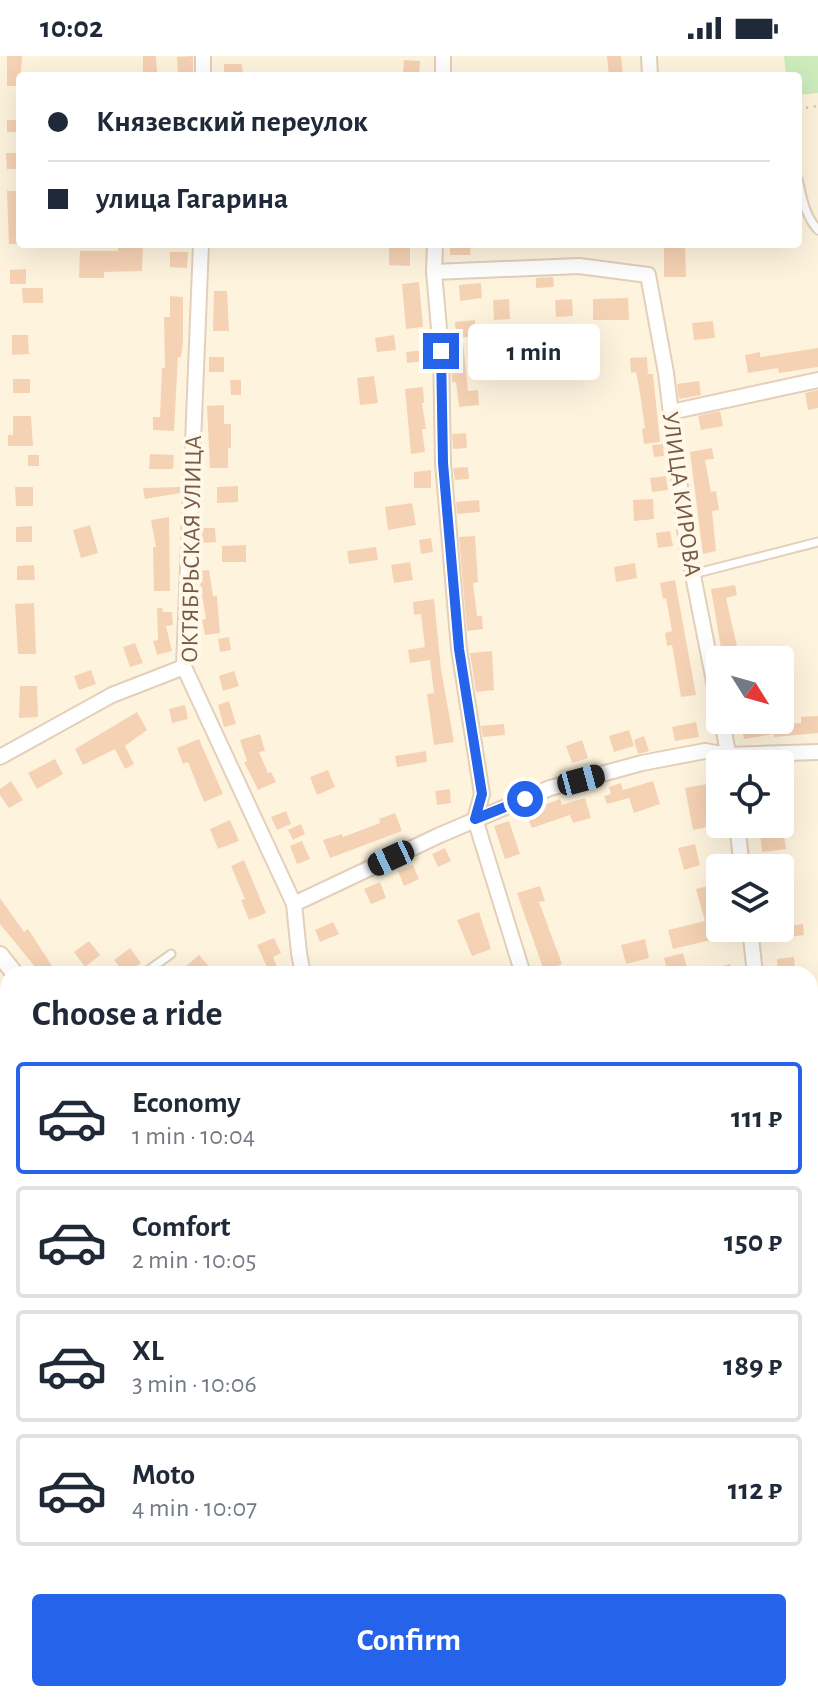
<!DOCTYPE html>
<meta charset="utf-8">
<style>
body{margin:0;font-family:"Alegreya Sans",sans-serif;background:#f6f6f7;color:#1f2937;height:100vh;display:flex;flex-direction:column;font-size:30px;white-space:nowrap}
*{box-sizing:border-box;margin:0}
p{font-size:26px;color:#747a83}
.icon{flex:none;width:44px;height:44px;fill:none;stroke:currentColor;stroke-width:2;stroke-linecap:round;stroke-linejoin:round}
.map{position:relative;flex:1;overflow:hidden}
.side{position:absolute;left:0px;top:910px;width:818px;height:736px;display:flex;flex-direction:column;background:#fff;border-radius:24px 24px 0 0;box-shadow:0 8px 32px #0002}
.side>*{flex:none}
.hud{position:absolute;left:16px;top:16px;width:786px;height:176px;border-radius:8px;box-shadow:0 8px 32px #0002;display:grid;align-content:center;height:176px;padding:0 32px;background:#fff}
.needle{width:52px;rotate:127deg}
.buttons{position:absolute;left:706px;top:590px;display:grid;gap:16px}
.buttons a{display:grid;place-items:center;width:88px;height:88px;border-radius:8px;background:#fff;box-shadow:0 8px 32px #0002;font-size:40px}
.end{position:absolute;width:36px;height:36px;margin:-18px;border:10px solid #2563eb;background:#fff;box-shadow:0 0 0 4px #fff}
.from{border-radius:50%}
.bubble{position:absolute;height:56px;border-radius:8px;background:#fff;box-shadow:0 8px 32px #0002;font-size:26px;font-weight:700;line-height:56px;text-align:center}
.car{position:absolute;width:24px;height:48px;margin:-24px -12px;border-radius:10px;box-shadow:0 0 6px 2px #0007;background:linear-gradient(#222 24%,#8ab4d8 0 40%,#222 0 76%,#8ab4d8 0 86%,#222 0)}
.hud b{display:flex;align-items:center;gap:28px;height:76px;font-size:30px}
.hud b+b{border-top:2px solid #e0e1e3}
.hud i{width:20px;height:20px;background:#1f2937}
ul{padding:0;list-style:none}
li{display:flex;align-items:center;gap:24px;height:112px;margin:0 16px 12px;padding:0 16px;border:4px solid #e0e1e3;border-radius:8px}
li div{flex:1}
li b{display:block;font-size:30px}
li em{font-style:normal;font-weight:700}
li.active{border-color:#2563eb}
li>.icon{width:72px;height:72px;stroke-width:1.5}
h2{padding:0 32px;font-size:36px;line-height:96px}
.action{display:flex;gap:16px;margin-top:auto;padding:16px 32px}
.action a{flex:1;height:92px;border-radius:8px;background:#2563eb;color:#fff;font-size:32px;font-weight:700;line-height:92px;text-align:center}
.status{display:flex;justify-content:space-between;align-items:center;height:56px;padding:0 40px;background:#fff;direction:ltr}
.status svg{height:22px;fill:currentColor}
.map>svg:first-child{display:block}
</style>
<div class="status"><b>10:02</b><svg viewBox="0 0 49 12"><path d="M0 12V9h3v3zM5 12V6h3v6zM10 12V3h3v9zM15 12V0h3v12zM26 1h20v11H26zM47 4h2v5h-2z"/></svg></div>
<div class="map">
<svg width="818" height="1646" viewBox="0 0 818 1646">
<rect width="100%" height="100%" fill="#fef4de"/>
<path fill="#cdecbc" d="M784,0H818V37L798,39V20H786Z"/>
<path fill="#f6d2b4" d="M7,0H22L20,30H7Z
M143,0H156L157,16H143Z
M193,0V17L178,18L177,1Z
M607,0H621L623,20H609Z
M404,4L420,5L419,19L403,18Z
M224,8H242L243,20H224Z
M7,64H20V76H7Z
M6,97H20V113H7Z
M7,135H20V188H9Z
M118,188H143L142,215L104,216V222H79L80,195H118Z
M389,188H410V210L389,209Z
M450,188H471L470,199H450Z
M664,188H685L686,221H664Z
M170,196H188L187,212L170,211Z
M26,213V228H10V214Z
M553,221L554,231L536,232V222Z
M419,226L423,271L406,273L402,228Z
M481,227L482,242L460,245L459,229Z
M22,232H43V247H23Z
M214,235H227L229,275H213Z
M170,240L183,241V287L181,301H178L174,375L153,374V361H160L162,312H165L164,261H170Z
M628,242L629,264H593V243Z
M509,243L510,263L494,264L493,244Z
M572,243L573,260L556,261L555,244Z
M475,264L476,280L456,282L455,266Z
M713,265L715,282L694,284L692,267Z
M12,279H28L29,298L12,299Z
M394,279L396,294L377,296L375,282Z
M463,286L468,335L478,334L479,349L459,351L456,326H452L450,287Z
M818,292V311L779,317L778,312L748,317L745,299L760,296V301Z
M425,294L426,305L407,307L406,296Z
M209,301H224V316H209Z
M647,301L648,318H653L660,386L644,388L642,373L645,372L639,331L636,316L631,317L630,302Z
M374,320L378,347L360,349L357,322Z
M13,323H30V337H13Z
M230,324H241V339H231Z
M699,325L701,339L679,343L677,328Z
M423,331L424,347H422L426,373H422L425,396L411,398L405,333Z
M818,334V352L808,354L805,337Z
M224,349V368H231V392H228V412H210L207,350Z
M720,355L723,370L701,374L698,360Z
M13,360H31L33,390H8V379H13Z
M466,377L467,392L453,393L452,378Z
M663,388L664,400L654,401L652,389Z
M712,392L714,403L705,404L711,436L716,435L719,454L712,455L716,495L703,498L690,396Z
M150,398L174,399L173,413H149Z
M28,399H39V410H28Z
M468,411L469,423L455,424L453,412Z
M431,414V432H414V416Z
M666,420L668,434L652,436L650,422Z
M238,430V446L217,447V431Z
M15,431H33V450H16Z
M180,431V437L145,443L143,432Z
M653,443L654,463L634,465L633,444Z
M479,444L480,456L457,458L456,446Z
M412,447L416,469L388,474L385,451Z
M169,461L170,535H154L153,491H156L151,464Z
M90,469L98,497L81,502L73,474Z
M32,470V486H16V471Z
M202,472H215L216,486L202,487Z
M670,475L673,490L658,492L656,477Z
M475,480L478,526L473,527L477,560H482L483,573L467,575L459,481Z
M431,482L433,496L421,498L419,484Z
M246,489V506H222V490Z
M376,491L378,504L349,508L347,495Z
M410,506L413,524L394,527L391,509Z
M635,507L637,522L616,526L614,511Z
M34,509L35,524H17V510Z
M209,514L213,540H217L220,577L205,579L202,564L206,563L198,515Z
M675,524L696,639L681,641L672,589L667,590L665,577L672,575L666,542L663,543L660,527Z
M735,529L737,539L726,542L740,604H723L711,533Z
M434,543L441,613L454,686L434,689L427,638L434,637L430,604L410,607L408,594L425,591L421,558L414,559L413,546Z
M34,547L36,598H18L15,548Z
M157,552H162L163,556H172L173,569L166,570L172,595L157,599L153,585L158,584Z
M229,581L231,594L220,596L218,583Z
M135,587L143,607L130,611L123,591Z
M492,595L494,634L476,636L470,597Z
M91,614L96,628L79,634L74,620Z
M234,615L239,630L223,635L219,620Z
M20,630H37L38,661L19,662Z
M229,645L236,668L224,671L218,649Z
M185,649L188,663L172,667L169,653Z
M137,656L147,674L125,690L134,708L125,713L115,693L83,709L75,693Z
M818,660V677L774,681V678L744,683L741,668L759,665L760,669L801,667V661Z
M696,666L699,681L675,685L672,671Z
M504,668L505,679L483,681L481,670Z
M629,674L634,690L614,696L609,680Z
M260,678L265,695L259,696L268,717L271,716L276,726L258,734L244,706L247,705L240,684Z
M644,680L649,695L638,698L634,684Z
M199,683L223,738L204,746L188,706L183,708L177,692Z
M582,684L588,702L572,707L566,690Z
M426,695L427,706L397,711L395,700Z
M55,703L63,718L37,733L28,717Z
M328,714L335,731L317,739L310,721Z
M11,725L23,744L9,752L0,739V733Z
M653,725L660,748L634,757L629,742L607,748L604,740L611,738L609,731L621,727L623,734Z
M708,728L717,769L693,774L685,732Z
M450,733L451,747L437,749L435,735Z
M585,742L591,762L573,767L570,759L532,772L525,756L560,743L562,749Z
M286,755L291,768L277,774L271,761Z
M395,757L402,775L330,802L323,784L342,778L343,781L380,767L379,763Z
M230,764L239,785L218,793L210,773Z
M509,765L520,798L505,803L494,770Z
M301,768L305,778L293,784L288,774Z
M759,768H777L779,780L784,779L786,793L762,796Z
M302,785L310,803L297,808L290,790Z
M695,788L700,809L684,814L678,792Z
M445,792L451,805L438,811L432,798Z
M244,804L266,857L249,864L241,844L245,843L231,810Z
M413,809L419,823L404,830L398,815Z
M792,821L793,835L780,837V822Z
M380,826L386,842L371,848L364,833Z
M720,827V872H740V877L673,893L668,874L705,865L696,833Z
M540,830L545,845L539,846L562,908L544,915L517,837Z
M0,842L24,876L28,873L52,910L41,918L0,868Z
M479,856L491,893L472,900L457,864Z
M333,866L339,878L320,886L315,874Z
M803,868L804,879L779,882L778,872Z
M274,882L281,897L273,901L280,918H270L257,889Z
M645,883L649,902L626,908L621,889Z
M89,885L100,899L85,911L74,896Z
M130,892L141,907L125,918L114,904Z
M683,897L687,912L668,918L664,902Z
M199,899L212,914L207,918H177Z
M794,901L795,913L778,915L777,903Z
M730,908L733,918H703V915Z"/>
<g fill="none" stroke-linecap="round" stroke-linejoin="round">
<g stroke="#e3d0ba" stroke-width="11">
<path id="service" d="M798,123C802,141 805,160 818,174
M693,518L818,486
M143,918L171,898
M0,1111L8,1104
M0,1623L8,1637
M494,1646L520,1638"/>
</g>
<g stroke="#e3d0ba" stroke-width="18">
<path id="minor" d="M649,0L650,20
M203,20V0
M443,20V0
M201,188L184,611L294,848L299,897L303,918
M435,188L434,216L441,295L443,407L459,593L482,738L475,763L523,918
M434,216L579,210L648,219L666,317L687,489L720,656
M671,356L818,324
M722,664L730,708
M0,701L112,639L184,611
M737,768L742,812
M294,848L440,779L550,732L642,707L705,695L728,699L818,696
M750,872L755,918
M810,1173L818,1210
M0,1221L8,1215
M810,1376L818,1373
M524,1638L526,1646"/>
</g>
<g stroke="#e3d0ba" stroke-width="20">
<path id="tertiary" d="M0,899L15,918
M791,1638L797,1646"/>
</g>
<path stroke="#dab597" stroke-width="2" stroke-dasharray="2 6" stroke-linecap="butt" d="M798,53L818,50"/>
<use href="#service" stroke="#fff" stroke-width="7"/>
<use href="#minor" stroke="#fff" stroke-width="14"/>
<use href="#tertiary" stroke="#fff" stroke-width="16"/>
</g>
<g fill="none" stroke-linecap="round" stroke-linejoin="round">
<path stroke="#2563eb" stroke-width="10" d="M441,295L443,407L459,593L482,738L475,763L525,743"/>
</g>
<g text-anchor="middle" stroke-width="8" stroke-linejoin="round" paint-order="stroke">
<g font-size="24" fill="#765945" stroke="#fff7e7">
<text transform="translate(682 438) rotate(82)" y="8">УЛИЦА КИРОВА</text>
<text transform="translate(191 493) rotate(-89)" y="8">ОКТЯБРЬСКАЯ УЛИЦА</text>
</g>
</g>
</svg>
<div class="buttons">
<a><svg class="needle" viewBox="-14 -14 28 28"><path d="M0-13l5 13h-10z" fill="#e53935"/><path d="M0 13l5-13h-10z" fill="#747a83"/></svg></a>
<a><svg class="icon" aria-label="locate" viewBox="0 0 24 24"><circle cx="12" cy="12" r="6"/><path d="M12 2v4M12 18v4M2 12h4M18 12h4"/></svg></a>
<a><svg class="icon" aria-label="layers" viewBox="0 0 24 24"><path d="M12 4l9 5-9 5-9-5zM3 14l9 5 9-5"/></svg></a>
</div>
<i class="end from" style="left:525px;top:743px"></i>
<i class="end" style="left:441px;top:295px"></i>
<div class="bubble" style="left:468px;top:268px;width:132px">1 min</div>
<i class="car" style="left:581px;top:724px;rotate:75deg"></i>
<i class="car" style="left:391px;top:802px;rotate:245deg"></i>
<div class="hud">
<b><i class="from"></i>Князевский переулок</b>
<b><i></i>улица Гагарина</b>
</div>
<section class="side">
<h2>Choose a ride</h2>
<ul>
<li class="active"><svg class="icon" aria-label="car" viewBox="0 0 24 24"><path d="M5 17H2v-5l4-1 3-4h7l3 4 3 1v5h-3M9 17h6M6 11h13"/><circle cx="7" cy="17" r="2"/><circle cx="17" cy="17" r="2"/></svg><div><b>Economy</b><p>1 min · 10:04</p></div><em>111 ₽</em></li>
<li><svg class="icon" aria-label="car" viewBox="0 0 24 24"><path d="M5 17H2v-5l4-1 3-4h7l3 4 3 1v5h-3M9 17h6M6 11h13"/><circle cx="7" cy="17" r="2"/><circle cx="17" cy="17" r="2"/></svg><div><b>Comfort</b><p>2 min · 10:05</p></div><em>150 ₽</em></li>
<li><svg class="icon" aria-label="car" viewBox="0 0 24 24"><path d="M5 17H2v-5l4-1 3-4h7l3 4 3 1v5h-3M9 17h6M6 11h13"/><circle cx="7" cy="17" r="2"/><circle cx="17" cy="17" r="2"/></svg><div><b>XL</b><p>3 min · 10:06</p></div><em>189 ₽</em></li>
<li><svg class="icon" aria-label="car" viewBox="0 0 24 24"><path d="M5 17H2v-5l4-1 3-4h7l3 4 3 1v5h-3M9 17h6M6 11h13"/><circle cx="7" cy="17" r="2"/><circle cx="17" cy="17" r="2"/></svg><div><b>Moto</b><p>4 min · 10:07</p></div><em>112 ₽</em></li>
</ul>
<div class="action"><a>Confirm</a></div>
</section>
</div>
